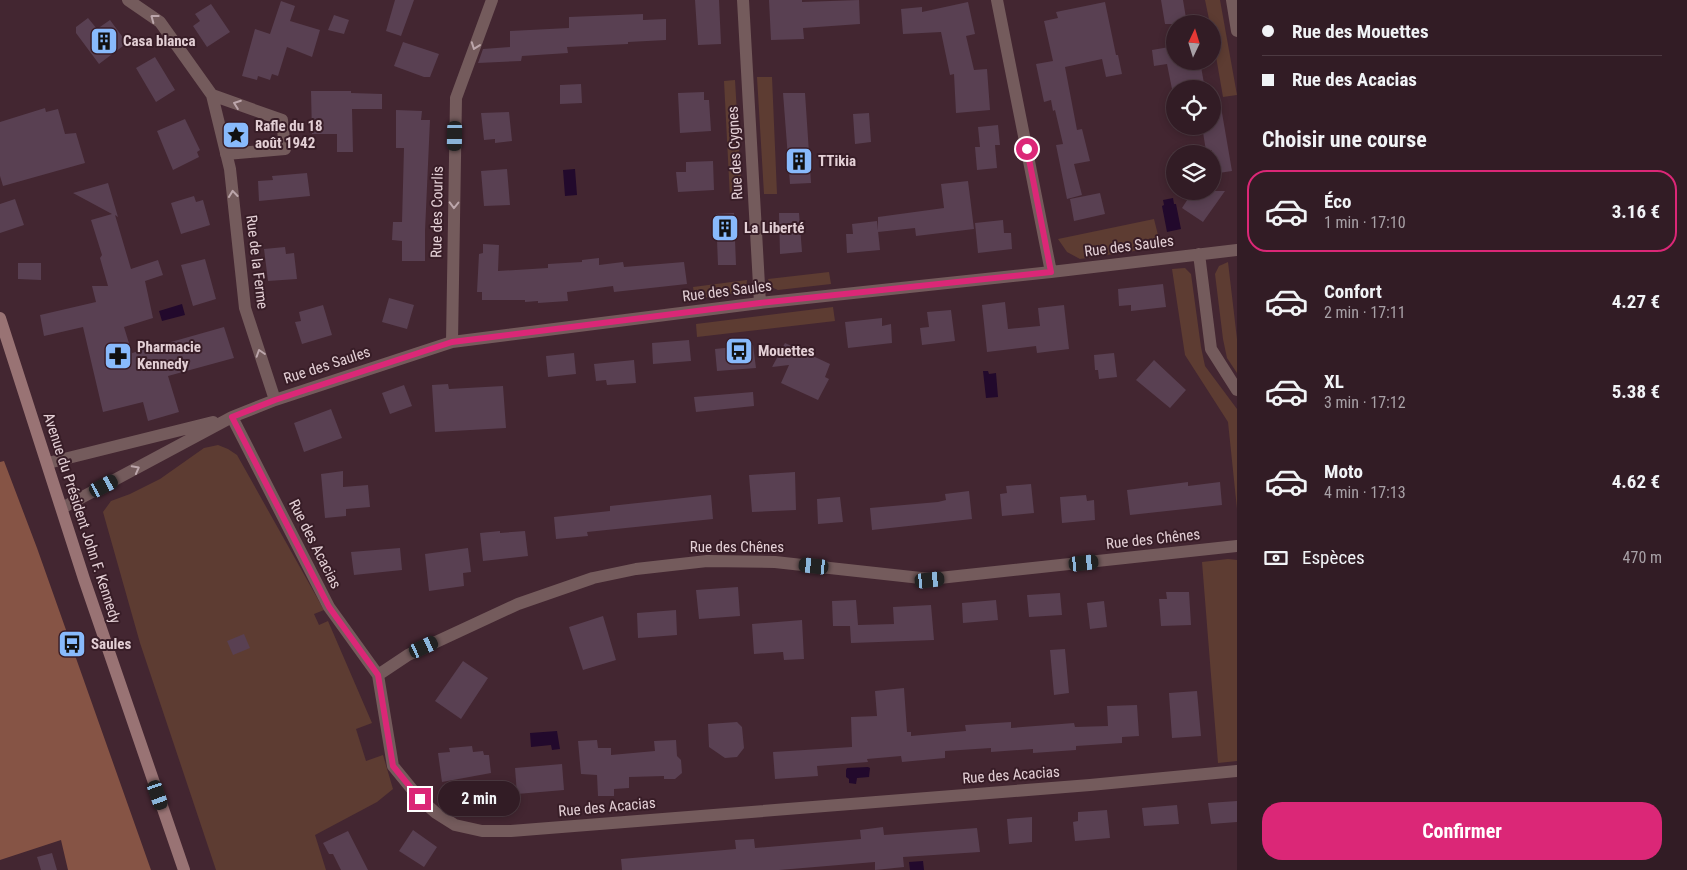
<!DOCTYPE html>
<html lang="fr">
<meta charset="utf-8">
<style>
body{margin:0;font-family:"Roboto Condensed",sans-serif;background:#3d2932;color:#f1f3f6;height:100vh;display:flex;flex-direction:column;font-size:19px;white-space:nowrap}
*{box-sizing:border-box;margin:0}
p{font-size:16px;color:#a8a1a7}
.icon{flex:none;width:28px;height:28px;fill:none;stroke:currentColor;stroke-width:2;stroke-linecap:round;stroke-linejoin:round}
.map{position:relative;flex:1;overflow:hidden}
.side{display:flex;flex-direction:column;background:#321c25;width:450px}
.side>*{flex:none}
.banner{display:grid;align-content:center;height:110px;padding:0 25px;background:#321c25}
.needle{width:32px;rotate:4deg}
.fabs{position:absolute;left:1166px;top:15px;display:grid;gap:10px}
.fabs a{display:grid;place-items:center;width:55px;height:55px;border-radius:50%;background:#321c25;box-shadow:0 2px 8px #0003,0 0 0 1px #4d3a42;font-size:25px}
.end{position:absolute;width:22px;height:22px;margin:-11px;border:6px solid #db2777;background:#fff;box-shadow:0 0 0 2px #fff}
.from{border-radius:50%}
.bubble{position:absolute;height:35px;border-radius:18px;background:#321c25;box-shadow:0 2px 8px #0003,0 0 0 1px #4d3a42;font-size:16px;font-weight:700;line-height:35px;text-align:center}
.car{position:absolute;width:15px;height:30px;margin:-15px -8px;border-radius:6px;box-shadow:0 0 4px 1px #0007;background:linear-gradient(#222 24%,#8ab4d8 0 40%,#222 0 76%,#8ab4d8 0 86%,#222 0)}
.banner b{display:flex;align-items:center;gap:18px;height:48px;font-size:19px}
.banner b+b{border-top:1px solid #4d3a42}
.banner i{width:12px;height:12px;background:#f1f3f6}
ul{padding:0;list-style:none}
li{display:flex;align-items:center;gap:15px;height:82px;margin:0 10px 8px;padding:0 15px;border:2px solid transparent;border-radius:20px}
li div{flex:1}
li b{display:block;font-size:19px}
li em{font-style:normal;font-weight:700}
li.selected{border-color:#db2777}
li>.icon{width:45px;height:45px;stroke-width:1.5}
h2{padding:0 25px;font-size:22px;line-height:60px}
.pay{display:flex;align-items:center;gap:12px;height:55px;padding:0 25px;font-size:19px}
.pay p{margin-inline-start:auto}
.button{display:flex;gap:10px;margin-top:auto;padding:10px 25px}
.button a{flex:1;height:58px;border-radius:20px;background:#db2777;color:#fff;font-size:20px;font-weight:700;line-height:58px;text-align:center}
main{display:flex;flex:1;min-height:0}
.map>svg:first-child{display:block}
</style>
<main>
<div class="map">
<svg width="1237" height="870" viewBox="0 0 1237 870">
<rect width="100%" height="100%" fill="#432631"/>
<path fill="#5d3c32" d="M1205,0H1220L1237,95L1223,97L1213,39L1212,24H1210Z
M757,77H772L777,194H764Z
M735,80L742,197L730,198L724,81Z
M1154,219L1161,247L1080,259L1067,252L1058,239Z
M1228,262L1237,339V373L1227,358L1223,339L1215,274L1219,266Z
M1185,268L1191,274L1201,347L1205,366L1237,409V509L1228,422L1185,355L1172,269Z
M829,272L831,284L778,290L771,287L768,279Z
M747,280L746,288L739,293L695,299L693,287Z
M833,307L835,321L697,337L696,324Z
M218,445L228,449L237,455L324,610L314,614L319,625L328,621L372,723L356,729L366,761L383,755L393,789L377,802L315,835L326,870H216L140,643L103,512L111,501L130,494L160,479L204,448Z
M1228,559L1237,560V761L1218,763L1202,562Z"/>
<path fill="#865445" d="M4,461L37,548L151,870H68L61,840L0,860V462Z"/>
<path fill="#22092c" d="M575,169L577,195L565,196L563,170Z
M1173,198L1174,204H1176L1181,229L1167,232L1162,206L1164,205L1163,200Z
M182,304L185,315L162,321L159,311Z
M983,371H988L989,374L996,373L998,397L986,398Z
M557,731L560,749L552,750L551,745L531,747L530,733Z
M868,767L870,768L869,777L857,778L856,784L849,783V779L846,777V770L847,768Z
M923,861L924,870H910L909,862Z"/>
<path fill="#594052" d="M395,0H414L401,36L386,31Z
M695,0H719L721,44L698,45Z
M769,0H802V2L859,0L860,24L803,28L804,39L771,40Z
M1161,0H1183L1187,24H1165Z
M281,1L295,6L290,21L320,30L312,57L287,47L278,76L272,74L270,80L258,76L257,80L242,76L255,29L270,34Z
M968,2L975,34L966,36L974,70L987,69L990,110L956,113L954,74L950,75L941,32L903,34L901,9L922,7V12Z
M1105,2L1116,55H1118L1122,74L1106,77L1102,59L1065,67L1077,130L1082,129L1090,161L1074,164L1082,195L1067,199L1056,145L1063,144L1055,110L1053,111L1051,100L1044,102L1036,64L1053,61L1044,21L1058,18L1056,12Z
M211,4L230,32L207,47L193,26L200,21L195,14Z
M643,14V20L666,19V40L628,42V44L567,47L568,53L522,56L521,61L478,63L483,49L510,47V31L569,28V17Z
M334,15L349,20L344,34L328,30Z
M88,18L97,29L110,20L127,43L99,64L76,33V27Z
M403,42L439,54L430,77H424L394,66Z
M1175,46V61H1200L1205,89H1172L1167,64L1154,66L1152,50Z
M155,57L175,90L156,102L136,68Z
M581,84L582,103L560,104V85Z
M311,91H351V93L382,94V109H352L353,152H337V134H312Z
M704,92V100H709L711,131L680,133L678,93Z
M783,93H805L811,183L790,184Z
M1221,107L1232,171L1212,174V150L1206,151L1202,126H1212V108Z
M45,108L46,112L58,109L65,134L76,133L85,163L3,186L0,176V122Z
M396,110L422,111L421,120H430L425,231V261H402V241L392,240L393,222H402L404,148H396Z
M509,112L512,141L495,143V139L484,140L481,113Z
M869,113L871,142L855,144L853,114Z
M185,119L200,150L197,152L199,157L173,170L157,131Z
M998,125L1000,145H995L997,168L977,170L975,147H980L978,127Z
M713,161L714,190L678,192L676,172H686V162Z
M507,169L510,205L484,206L481,171Z
M307,173L310,196L259,201L258,181L273,180L272,176Z
M968,181L974,229L916,236L915,228L878,232V217L944,208L941,184Z
M108,183L118,217L115,215L131,269L158,260L163,275L145,281L153,318L124,327L132,353L224,327L234,358L168,376L179,412L148,421L143,402L103,412L83,327L44,336L40,315L96,302L92,286H108L100,258L102,255L91,220L112,214L73,193Z
M1193,191H1225L1203,222L1182,208Z
M1100,193L1105,214L1074,221L1070,199Z
M194,196L196,202L203,200L210,225L181,234L171,203Z
M15,199L24,225L0,233V204Z
M734,213L736,265H718L716,214Z
M779,213H799L802,252L780,254Z
M1003,220L1004,233H1011L1012,249L978,253L975,223Z
M877,221L880,250L847,253L846,234H853L852,224Z
M483,244L499,245L498,271L548,268V264L582,262V260L599,258V265L623,262L624,267L684,262L687,284L614,292L613,286L567,292L568,301L538,303V301L525,302V300H482V292H477L479,254L483,253Z
M285,247L286,254L294,253L297,279L268,281L264,249Z
M205,259L216,299L193,306L181,265Z
M18,263H41V280L18,279Z
M1163,284L1166,307L1131,311V305L1119,306L1118,289Z
M389,298L414,305L407,329L382,322Z
M1005,302L1008,329L1040,326L1038,308L1064,305L1069,349L1037,353L1036,346L987,352L982,305Z
M323,305L332,335L302,344L295,322L301,321L299,312Z
M951,310L955,341L922,345L920,328L929,327L927,312Z
M882,318V326L891,324L892,343L848,348L845,322Z
M689,340L691,361L653,364L652,343Z
M785,343L830,364L825,377L829,379L818,400L781,383L789,365L772,367Z
M753,345L756,368L717,371L715,349Z
M574,353L576,374L548,377L546,356Z
M1114,353L1117,377L1099,379L1098,370H1095L1094,355Z
M634,360L636,383L607,385L606,380L596,381L594,364Z
M1154,360L1186,390L1170,408L1136,380Z
M448,384L449,389L503,386L506,428L435,432L432,385Z
M404,385L412,406L390,414L382,393Z
M753,392L754,406L696,412L694,397Z
M331,409L342,438L304,452L294,423Z
M343,471V487L368,485L370,507L346,509V516L325,518L321,474Z
M795,472L796,510L752,512L749,475Z
M1188,482V486L1220,482L1222,505L1130,515L1127,490Z
M1031,484L1034,513L1002,516L1000,494L1007,493L1006,486Z
M969,491L972,519L872,530L870,508L938,502L946,500L945,494Z
M711,495L713,519L587,532L588,536L556,539L554,517L610,511V506Z
M1086,495L1087,501L1094,500L1095,520L1062,523L1060,497Z
M840,497L843,522L818,524L817,499Z
M500,531V533L525,531L528,556L483,561L480,533Z
M400,548L402,570L354,575L351,552Z
M468,548L471,572L463,573L464,586L429,591L425,554Z
M738,587L740,616L699,619L696,590Z
M1166,592H1189L1191,625L1161,626L1159,599H1167Z
M1060,593L1062,615L1029,617L1027,595Z
M856,600L858,625L894,624L893,607L931,605L934,640L851,643L850,626H833L832,601Z
M996,600L998,620L963,623L962,603Z
M1104,601L1107,627L1090,629L1087,603Z
M676,610L677,635L638,638L637,613Z
M603,616L616,660L583,670L569,627Z
M802,620L804,659L784,660L783,652L754,654L752,624Z
M244,634L250,648L233,655L227,641Z
M1065,649L1069,693L1054,695L1050,650Z
M463,661L488,678L461,719L435,701Z
M904,688L907,732H911V736L966,731L965,725L1011,722V728L1074,723L1075,727L1108,726L1107,706L1137,705L1139,736L1122,737V743L1076,746V750L1033,753V749L991,752V748L945,751V758L902,762L901,756L867,759L868,762L817,766L818,776L775,779L773,752L852,747L851,717L877,716L875,691Z
M1197,691L1201,736L1172,738L1169,693Z
M737,722L742,727L744,748L737,757L725,758L709,747L708,724Z
M597,740L598,748H611V755L655,751L654,741L676,740L677,756L681,760L682,773L675,779H664V776L629,777V788L614,789V796H598L597,775L581,774L578,741Z
M472,746L473,752L483,751L484,755H489L491,773L442,782L438,753L450,752L449,748Z
M562,764L564,790L517,794L515,768Z
M1237,801V822L1211,824L1208,803Z
M1177,805L1179,824L1144,826L1142,808Z
M1107,810L1110,838L1075,841L1073,822L1078,821V812Z
M1032,817V842L1009,844L1007,819Z
M883,827L884,835L977,828L980,852L903,857L904,867L875,870V862L779,870H622L621,859L736,849L735,840L754,839L755,848L861,839L860,830Z
M413,830L437,847L424,867L399,851Z
M348,831L368,870H341L333,854H329L323,843Z
M52,853L57,870H41L37,857Z"/>
<g fill="none" stroke-linecap="round" stroke-linejoin="round">
<path stroke="#745b5c" stroke-width="12" d="M128,0L160,22L212,95L230,169L245,308L275,400
M743,0L760,303
M997,0L1051,272
M1232,0L1237,31
M212,95L282,120L285,149L226,154
M1199,254L1211,349L1237,390
M452,342L456,98L492,0
M232,417L329,607L378,675L393,766L420,799L436,813L455,825L482,831H511L1090,785L1237,771
M48,463L213,422
M62,508L232,417L275,400L452,342L760,303L1051,272L1237,250
M378,675L408,655L518,604L593,578L636,569L707,561L775,562L930,579L1237,546"/>
<path stroke="#997374" stroke-width="12" d="M0,318L84,579L184,870"/>
</g>
<defs><path id="oneway-chevron" d="M-2-3.5L2.5 0L-2 3.5" fill="none" stroke-width="1.6" stroke-linecap="round" stroke-linejoin="round" transform="scale(1.25)"/></defs>
<g stroke="#bca6ab">
<use href="#oneway-chevron" transform="translate(154 18) rotate(-143)"/>
<use href="#oneway-chevron" transform="translate(475 46) rotate(110)"/>
<use href="#oneway-chevron" transform="translate(237 104) rotate(-160)"/>
<use href="#oneway-chevron" transform="translate(233 194) rotate(-96)"/>
<use href="#oneway-chevron" transform="translate(454 205) rotate(91)"/>
<use href="#oneway-chevron" transform="translate(260 353) rotate(-108)"/>
<use href="#oneway-chevron" transform="translate(136 469) rotate(-28)"/>
</g>
<g fill="none" stroke-linecap="round" stroke-linejoin="round">
<path stroke="#db2777" stroke-width="6" d="M420,799L393,766L378,675L329,607L232,417L275,400L452,342L760,303L1051,272L1027,149"/>
</g>
<defs>
<g id="building-square" transform="scale(1.4375)"><rect x="-9" y="-9" width="18" height="18" rx="4" fill="#88bafc" stroke="#381d27"/><path d="M-4-6H4V6H1V3H-1V6H-4ZM-2.5-4.3h1.7v1.8h-1.7ZM.8-4.3h1.7v1.8H.8ZM-2.5-1h1.7V.8h-1.7ZM.8-1h1.7V.8H.8Z" fill="#111"/></g>
<g id="sight-square" transform="scale(1.4375)"><rect x="-9" y="-9" width="18" height="18" rx="4" fill="#88bafc" stroke="#381d27"/><path d="M0-6L1.8-2.2L6-1.7L2.9 1.2L3.7 5.4L0 3.3L-3.7 5.4L-2.9 1.2L-6-1.7L-1.8-2.2Z" fill="#111"/></g>
<g id="bus-square" transform="scale(1.4375)"><rect x="-9" y="-9" width="18" height="18" rx="4" fill="#88bafc" stroke="#381d27"/><path d="M-5-6H5V4H4V6H2V4H-2V6H-4V4H-5ZM-3.5-4V0h7V-4ZM-3.5 1.2v1.5H-2V1.2ZM2 1.2v1.5H3.5V1.2Z" fill="#111"/></g>
<g id="pharmacy-square" transform="scale(1.4375)"><rect x="-9" y="-9" width="18" height="18" rx="4" fill="#88bafc" stroke="#381d27"/><path d="M-2-6h4v4h4v4h-4v4h-4v-4h-4v-4h4Z" fill="#111"/></g>
</defs>
<g fill-rule="evenodd">
<use href="#building-square" x="104" y="41"/>
<use href="#sight-square" x="236" y="135"/>
<use href="#building-square" x="799" y="161"/>
<use href="#building-square" x="725" y="228"/>
<use href="#bus-square" x="739" y="351"/>
<use href="#pharmacy-square" x="118" y="356"/>
<use href="#bus-square" x="72" y="644"/>
</g>
<g text-anchor="middle" stroke-width="4" stroke-linejoin="round" paint-order="stroke">
<g font-size="15" font-weight="bold" fill="#e3cfd5" stroke="#381d27" text-anchor="start">
<text x="123" y="46">Casa blanca</text>
<text x="255" y="131">Rafle du 18<tspan x="255" dy="17">août 1942</tspan></text>
<text x="818" y="166">TTikia</text>
<text x="744" y="233">La Liberté</text>
<text x="137" y="352">Pharmacie<tspan x="137" dy="17">Kennedy</tspan></text>
<text x="758" y="356">Mouettes</text>
<text x="91" y="649">Saules</text>
</g>
<g font-size="15" fill="#e3cfd5" stroke="#381d27">
<text transform="translate(735 153) rotate(-93)" y="5">Rue des Cygnes</text>
<text transform="translate(437 212) rotate(-89)" y="5">Rue des Courlis</text>
<text transform="translate(1129 246) rotate(-7)" y="5">Rue des Saules</text>
<text transform="translate(257 262) rotate(83)" y="5">Rue de la Ferme</text>
<text transform="translate(727 291) rotate(-7)" y="5">Rue des Saules</text>
<text transform="translate(327 365) rotate(-18)" y="5">Rue des Saules</text>
<text transform="translate(82 518) rotate(72)" y="5">Avenue du Président John F. Kennedy</text>
<text transform="translate(1153 539) rotate(-6)" y="5">Rue des Chênes</text>
<text transform="translate(315 544) rotate(63)" y="5">Rue des Acacias</text>
<text x="737" y="552">Rue des Chênes</text>
<text transform="translate(1011 775) rotate(-4)" y="5">Rue des Acacias</text>
<text transform="translate(607 807) rotate(-5)" y="5">Rue des Acacias</text>
</g>
</g>
</svg>
<div class="fabs">
<a><svg class="needle" viewBox="-14 -14 28 28"><path d="M0-13l5 13h-10z" fill="#e53935"/><path d="M0 13l5-13h-10z" fill="#a8a1a7"/></svg></a>
<a><svg class="icon" aria-label="locate" viewBox="0 0 24 24"><circle cx="12" cy="12" r="6"/><path d="M12 2v4M12 18v4M2 12h4M18 12h4"/></svg></a>
<a><svg class="icon" aria-label="layers" viewBox="0 0 24 24"><path d="M12 4l9 5-9 5-9-5zM3 14l9 5 9-5"/></svg></a>
</div>
<i class="end from" style="left:1027px;top:149px"></i>
<i class="end" style="left:420px;top:799px"></i>
<div class="bubble" style="left:438px;top:781px;width:82px">2 min</div>
<i class="car" style="left:455px;top:136px;rotate:181deg"></i>
<i class="car" style="left:104px;top:486px;rotate:62deg"></i>
<i class="car" style="left:1084px;top:563px;rotate:84deg"></i>
<i class="car" style="left:814px;top:566px;rotate:276deg"></i>
<i class="car" style="left:930px;top:580px;rotate:84deg"></i>
<i class="car" style="left:424px;top:647px;rotate:65deg"></i>
<i class="car" style="left:158px;top:795px;rotate:161deg"></i>
</div>
<section class="side">
<div class="banner">
<b><i class="from"></i>Rue des Mouettes</b>
<b><i></i>Rue des Acacias</b>
</div>
<h2>Choisir une course</h2>
<ul>
<li class="selected"><svg class="icon" aria-label="car" viewBox="0 0 24 24"><path d="M5 17H2v-5l4-1 3-4h7l3 4 3 1v5h-3M9 17h6M6 11h13"/><circle cx="7" cy="17" r="2"/><circle cx="17" cy="17" r="2"/></svg><div><b>Éco</b><p>1 min · 17:10</p></div><em>3.16 €</em></li>
<li><svg class="icon" aria-label="car" viewBox="0 0 24 24"><path d="M5 17H2v-5l4-1 3-4h7l3 4 3 1v5h-3M9 17h6M6 11h13"/><circle cx="7" cy="17" r="2"/><circle cx="17" cy="17" r="2"/></svg><div><b>Confort</b><p>2 min · 17:11</p></div><em>4.27 €</em></li>
<li><svg class="icon" aria-label="car" viewBox="0 0 24 24"><path d="M5 17H2v-5l4-1 3-4h7l3 4 3 1v5h-3M9 17h6M6 11h13"/><circle cx="7" cy="17" r="2"/><circle cx="17" cy="17" r="2"/></svg><div><b>XL</b><p>3 min · 17:12</p></div><em>5.38 €</em></li>
<li><svg class="icon" aria-label="car" viewBox="0 0 24 24"><path d="M5 17H2v-5l4-1 3-4h7l3 4 3 1v5h-3M9 17h6M6 11h13"/><circle cx="7" cy="17" r="2"/><circle cx="17" cy="17" r="2"/></svg><div><b>Moto</b><p>4 min · 17:13</p></div><em>4.62 €</em></li>
</ul>
<div class="pay"><svg class="icon" aria-label="cash" viewBox="0 0 24 24"><path d="M3 7h18v10H3z"/><circle cx="12" cy="12" r="2"/></svg>Espèces<p>470 m</p></div>
<div class="button"><a>Confirmer</a></div>
</section>
</main>
